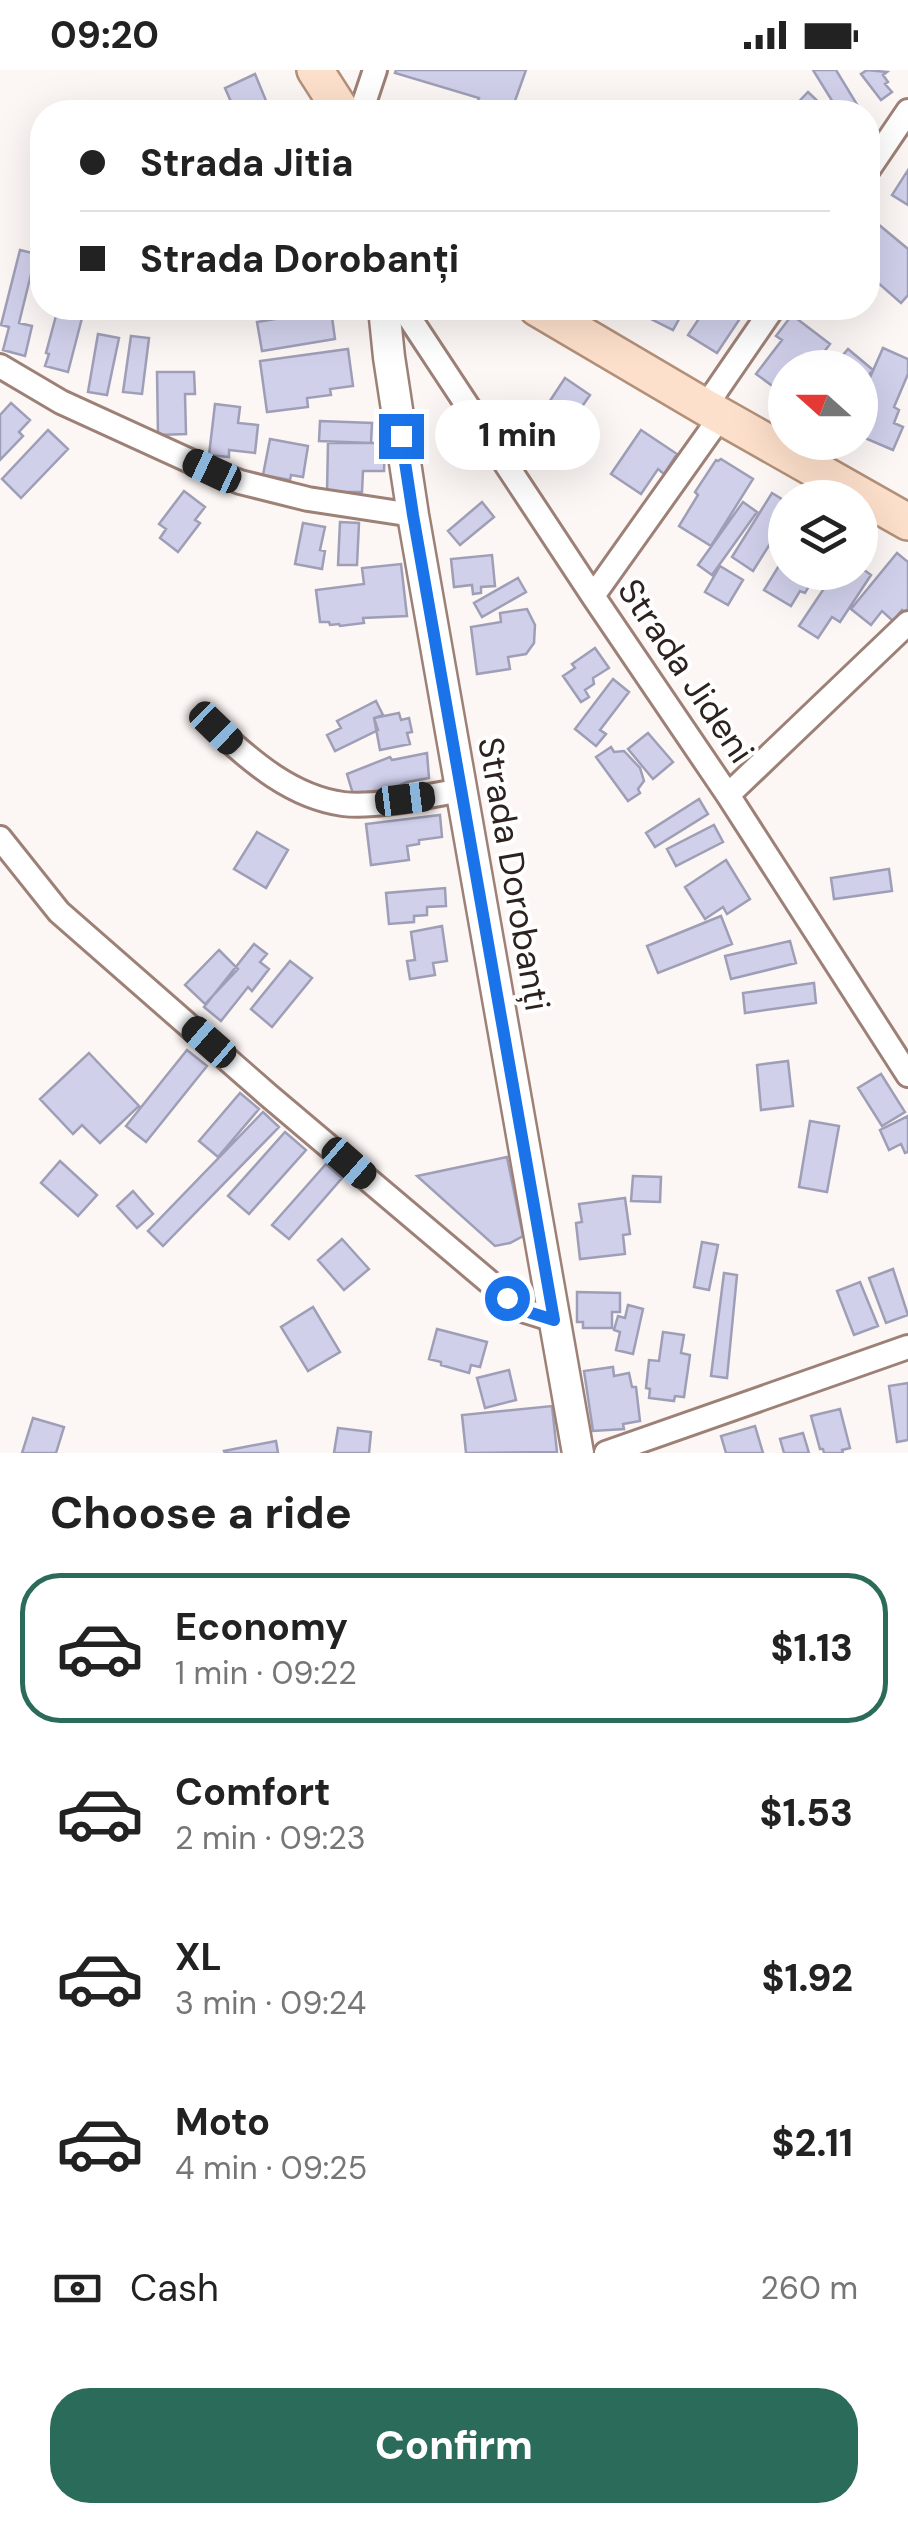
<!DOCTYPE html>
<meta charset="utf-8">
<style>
body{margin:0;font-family:"DM Sans",sans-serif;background:#f2f2f2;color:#222;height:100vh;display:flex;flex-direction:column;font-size:38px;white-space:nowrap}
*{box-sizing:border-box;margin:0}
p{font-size:32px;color:#767676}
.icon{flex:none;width:55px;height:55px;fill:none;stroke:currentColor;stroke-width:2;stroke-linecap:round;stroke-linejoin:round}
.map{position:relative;height:1383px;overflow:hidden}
.panel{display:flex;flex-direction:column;background:#fff;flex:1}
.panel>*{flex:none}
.guide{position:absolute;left:30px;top:30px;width:850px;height:220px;border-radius:40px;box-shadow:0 10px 40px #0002;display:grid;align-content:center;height:220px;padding:0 50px;background:#fff}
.needle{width:65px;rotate:291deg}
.fabs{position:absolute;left:768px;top:280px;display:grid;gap:20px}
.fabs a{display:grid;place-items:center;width:110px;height:110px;border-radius:50%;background:#fff;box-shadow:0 10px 40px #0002;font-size:50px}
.end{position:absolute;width:45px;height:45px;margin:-22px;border:12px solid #1a73e8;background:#fff;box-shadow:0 0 0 5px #fff}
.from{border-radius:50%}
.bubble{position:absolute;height:70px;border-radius:35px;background:#fff;box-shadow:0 10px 40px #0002;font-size:32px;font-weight:800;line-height:70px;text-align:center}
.car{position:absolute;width:30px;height:60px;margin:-30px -15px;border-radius:12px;box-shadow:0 0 8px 2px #0007;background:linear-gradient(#222 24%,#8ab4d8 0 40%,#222 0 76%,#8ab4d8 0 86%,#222 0)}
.guide b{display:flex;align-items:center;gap:35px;height:95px;font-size:38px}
.guide b+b{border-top:2px solid #e0e0e0}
.guide i{width:25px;height:25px;background:#222}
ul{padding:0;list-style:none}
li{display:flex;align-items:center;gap:30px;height:150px;margin:0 20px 15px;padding:0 30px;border:5px solid transparent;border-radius:40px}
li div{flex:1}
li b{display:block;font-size:38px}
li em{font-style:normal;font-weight:800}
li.current{border-color:#2a6b59}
li>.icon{width:90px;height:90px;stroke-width:1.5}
h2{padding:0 50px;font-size:45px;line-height:120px}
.pay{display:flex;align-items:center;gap:25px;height:110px;padding:0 50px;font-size:38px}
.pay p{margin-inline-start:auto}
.cta{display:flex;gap:20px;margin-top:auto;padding:20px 50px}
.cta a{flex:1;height:115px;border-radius:40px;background:#2a6b59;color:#fff;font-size:40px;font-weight:800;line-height:115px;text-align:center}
.status{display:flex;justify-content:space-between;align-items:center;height:70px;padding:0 50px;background:#fff;direction:ltr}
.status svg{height:28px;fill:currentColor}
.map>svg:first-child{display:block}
</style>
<div class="status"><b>09:20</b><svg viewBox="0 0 49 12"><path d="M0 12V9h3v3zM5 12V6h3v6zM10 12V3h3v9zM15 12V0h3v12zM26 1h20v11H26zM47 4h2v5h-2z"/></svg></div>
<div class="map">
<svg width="908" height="1383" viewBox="0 0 908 1383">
<rect width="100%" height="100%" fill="#fcf6f4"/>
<path fill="#d0d0eb" stroke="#9e9eb7" stroke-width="2.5" d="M396,0H526L511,42H474L479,28L395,3Z
M813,0H836L861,41L839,42Z
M867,0L887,2L883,5L888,12L885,14L892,22L881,30L861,4Z
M255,4L269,38L258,42H212L232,34L225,18Z
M808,22L829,42H789Z
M908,100V135L892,125Z
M872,149L908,179V225L901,233L868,204V155Z
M20,180L36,184L19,253L32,256L25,286L3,280L9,257L1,255Z
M54,238H73L71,245L82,248L68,302L45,296L49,284L46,283L57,242L53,241Z
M652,238H685L673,260L647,247Z
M706,238H747L717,283L688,265Z
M331,240L335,269L262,281L257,252Z
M792,245L830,274L812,298H785V311L778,320L756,304L782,270L776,266Z
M98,264L119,268L107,325L88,322Z
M131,266L149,268L142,324L123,322Z
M883,278L908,289V304L894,337L899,340L894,353L903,357L893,380L860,366V330Z
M348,279L353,316L330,319L331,325L307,328L308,337L267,342L260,291Z
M848,279L873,300L860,315V298H832Z
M157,302H194L195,324H185L186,364L158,365Z
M565,308L590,325L581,338L587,342L567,372L536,352Z
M11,333L30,350L19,362L23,366L0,390V345Z
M215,334L240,337L238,353L258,355L255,383L229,380V387L209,385Z
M320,351L372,353L371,373L319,371Z
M48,360L68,379L21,428L2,409Z
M641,360L677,384L664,404L658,399L641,424L611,404Z
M270,369L308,376L303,407L291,405L290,410L263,405Z
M328,373H385L384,401H363L362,422H327Z
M721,389L753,409L711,476L679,456L698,425L695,422L716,390L718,391Z
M184,421L205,437L195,450L200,453L178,482L160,468L166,459L159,454Z
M772,423L785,431V450L753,501L732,487Z
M482,432L494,447L460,475L448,461Z
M743,432L757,442L712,505L698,495Z
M340,452L359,453L357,495H338Z
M303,453L325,457L320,480L325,481L322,499L295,494Z
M897,483L908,492V545L902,540L893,551L882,541L871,555L851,539Z
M492,485L495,516L481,517V523L473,524L472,515L454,517L451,489Z
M785,486V502H817L805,523L800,521L791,536L764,520Z
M401,494L407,546L363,548L364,553L340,556L339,554L330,555L329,552H320L316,520L364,514L362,498Z
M720,496L743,510L728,535L705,522Z
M860,497L871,505L840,552L832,547L818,568L799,556L835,502H860Z
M518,508L526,522L482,547L474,533Z
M527,539L535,555L534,573L526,584L508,587L510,599L477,604L471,557L501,552L500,543Z
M595,578L609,598L593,608L594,614L585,620L589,627L581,632L563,606L575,598L572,594Z
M613,609L629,622L600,660L606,664L596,676L575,659Z
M376,631L383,645L374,648L378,660L335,681L327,665L341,658L337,651Z
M399,643L401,650L409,648L412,662L407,663L410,674L380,680L374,648Z
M648,663L673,692L653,709L628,679Z
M611,677L614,682L624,681L640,698L644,711L638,719L640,723L628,731L596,687Z
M427,683L429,708L407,712L366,729L362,722L353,724L347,704L390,687L392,690Z
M699,729L708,744L655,777L646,763Z
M440,745L442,767L419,770V774L407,776L409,790L371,795L366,754Z
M714,755L723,772L676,796L667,779Z
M257,762L288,780L266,818L234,799Z
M726,790L750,829L727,844L723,837L705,849L685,817Z
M889,799L892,821L834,829L831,808Z
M445,818L446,836L427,837V845L414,846V852L389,854L386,823Z
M721,846L732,874L658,903L647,876Z
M442,856L447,891L433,893L435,905L410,909L407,891L415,890L411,862Z
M790,871L796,893L731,909L725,886Z
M254,874L267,884L260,892L269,899L252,921L248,917L221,951L204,937Z
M219,880L238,899L205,934L185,915Z
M290,891L312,908L272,957L251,939Z
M814,913L816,933L745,943L743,923Z
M187,980L207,996L146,1072L126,1056Z
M89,983L139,1036L100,1073L82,1055L73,1064L40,1029Z
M788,991L793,1036L761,1040L757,995Z
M881,1004L905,1042L882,1056L858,1018Z
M240,1023L259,1039L218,1087L199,1071Z
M263,1042L279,1057L163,1176L148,1161Z
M908,1046V1082L905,1083L901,1074L889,1080L880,1060Z
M810,1051L839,1056L827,1122L799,1117Z
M285,1062L306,1080L249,1144L228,1126Z
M507,1087L523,1166L510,1173L495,1176L417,1106Z
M60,1091L97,1125L78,1146L41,1113Z
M326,1094L342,1108L289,1169L272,1155Z
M633,1106L661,1107L660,1132L631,1131Z
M133,1121L153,1144L137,1158L117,1136Z
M625,1128L630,1164L623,1165L625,1184L580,1189L576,1153L582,1152L579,1134Z
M342,1169L369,1199L344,1220L318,1190Z
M702,1172L718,1175L709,1220L694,1217Z
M893,1199L908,1245L886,1253L869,1208Z
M724,1203L737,1205L727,1308L711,1306Z
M860,1212L878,1256L854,1265L837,1221Z
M577,1222L620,1223V1242H612V1258H583V1252H577Z
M628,1235L643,1239L633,1284L616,1280L620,1262L614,1260L618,1246L625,1248Z
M313,1237L340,1282L308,1301L281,1257Z
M437,1259L487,1272L480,1297L471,1295L469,1303L441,1295V1292L429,1289Z
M663,1262L684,1265L681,1283L690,1285L684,1327L675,1326L674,1331L649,1328L650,1319L646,1318L649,1290L659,1291Z
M613,1297L614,1306L629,1303L632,1317H636L640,1351L623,1354L624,1359L593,1361L584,1301Z
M509,1300L516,1330L485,1338L477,1308Z
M908,1313V1370L897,1372L889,1316Z
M552,1336L557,1382L466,1383L462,1345Z
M840,1339L850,1378L842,1380L843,1383H824L823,1379H820L811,1346Z
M33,1348L64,1357L56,1383H22Z
M755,1356L763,1383H726L721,1366Z
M338,1358L371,1362L369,1383H334Z
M803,1363L809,1383H784L780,1369Z
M276,1371L278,1383H225L224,1381Z"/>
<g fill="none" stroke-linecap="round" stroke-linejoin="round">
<g stroke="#9d8177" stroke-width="28">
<path id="minor" d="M361,42L375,0
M868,100L908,41
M403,238L593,526L728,725L908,1005
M0,296L61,332L212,401L240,412L308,429L413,445
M705,337L773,238
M593,526L721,346
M215,658C252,692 292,727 343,734C376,738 428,726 461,720
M728,725L908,553
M0,768L59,842L268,1025L507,1227L525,1241L554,1250
M606,1383L908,1277"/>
</g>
<g stroke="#9d8177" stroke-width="35">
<path id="secondary" d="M384,238L389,287L413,445L578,1383"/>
</g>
<g stroke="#b39078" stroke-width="40">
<path id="primary" d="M315,0L342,42
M537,238L705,337L908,452"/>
</g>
<use href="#minor" stroke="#fff" stroke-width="22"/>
<use href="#secondary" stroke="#fff" stroke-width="30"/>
<use href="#primary" stroke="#fde0cb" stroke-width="35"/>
</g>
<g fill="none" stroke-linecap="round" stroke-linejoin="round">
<path stroke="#1a73e8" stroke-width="12" d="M401,366L413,445L554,1250L525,1241L507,1228"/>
</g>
<g text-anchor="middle" stroke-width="8" stroke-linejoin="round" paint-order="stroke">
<g font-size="35" fill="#2d221e" stroke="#fff">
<text transform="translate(686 601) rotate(56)" y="12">Strada Jideni</text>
<text transform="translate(514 804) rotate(80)" y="12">Strada Dorobanți</text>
</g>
</g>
</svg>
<div class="fabs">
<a><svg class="needle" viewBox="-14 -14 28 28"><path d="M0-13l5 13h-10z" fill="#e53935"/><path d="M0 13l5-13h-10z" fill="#767676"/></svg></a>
<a><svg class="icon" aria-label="layers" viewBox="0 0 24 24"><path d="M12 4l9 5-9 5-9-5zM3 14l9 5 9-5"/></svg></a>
</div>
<i class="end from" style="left:507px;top:1228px"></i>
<i class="end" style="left:401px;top:366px"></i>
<div class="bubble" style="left:435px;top:330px;width:165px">1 min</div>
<i class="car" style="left:212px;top:401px;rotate:295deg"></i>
<i class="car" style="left:216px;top:658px;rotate:134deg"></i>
<i class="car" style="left:405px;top:729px;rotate:83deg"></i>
<i class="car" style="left:209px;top:972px;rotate:311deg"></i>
<i class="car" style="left:349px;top:1093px;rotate:131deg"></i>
<div class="guide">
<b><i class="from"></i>Strada Jitia</b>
<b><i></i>Strada Dorobanți</b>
</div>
</div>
<section class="panel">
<h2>Choose a ride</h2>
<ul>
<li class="current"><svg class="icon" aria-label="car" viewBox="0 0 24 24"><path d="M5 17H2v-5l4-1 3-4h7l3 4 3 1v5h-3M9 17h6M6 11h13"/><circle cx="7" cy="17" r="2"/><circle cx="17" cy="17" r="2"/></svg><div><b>Economy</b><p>1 min · 09:22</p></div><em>$1.13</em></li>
<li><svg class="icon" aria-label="car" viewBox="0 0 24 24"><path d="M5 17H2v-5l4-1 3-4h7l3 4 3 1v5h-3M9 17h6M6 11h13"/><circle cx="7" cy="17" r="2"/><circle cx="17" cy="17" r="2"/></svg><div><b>Comfort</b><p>2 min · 09:23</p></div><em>$1.53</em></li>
<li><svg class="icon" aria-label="car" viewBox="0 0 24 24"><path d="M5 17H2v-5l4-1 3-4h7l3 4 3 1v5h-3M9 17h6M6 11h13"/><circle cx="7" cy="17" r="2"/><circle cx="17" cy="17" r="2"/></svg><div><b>XL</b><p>3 min · 09:24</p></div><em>$1.92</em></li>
<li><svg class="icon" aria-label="car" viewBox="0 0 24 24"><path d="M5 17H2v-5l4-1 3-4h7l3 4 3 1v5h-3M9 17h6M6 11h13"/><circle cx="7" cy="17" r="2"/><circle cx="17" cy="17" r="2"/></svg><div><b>Moto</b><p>4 min · 09:25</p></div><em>$2.11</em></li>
</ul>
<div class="pay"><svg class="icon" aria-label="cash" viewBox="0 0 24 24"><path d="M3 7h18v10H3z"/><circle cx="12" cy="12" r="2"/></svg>Cash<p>260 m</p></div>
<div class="cta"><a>Confirm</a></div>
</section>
